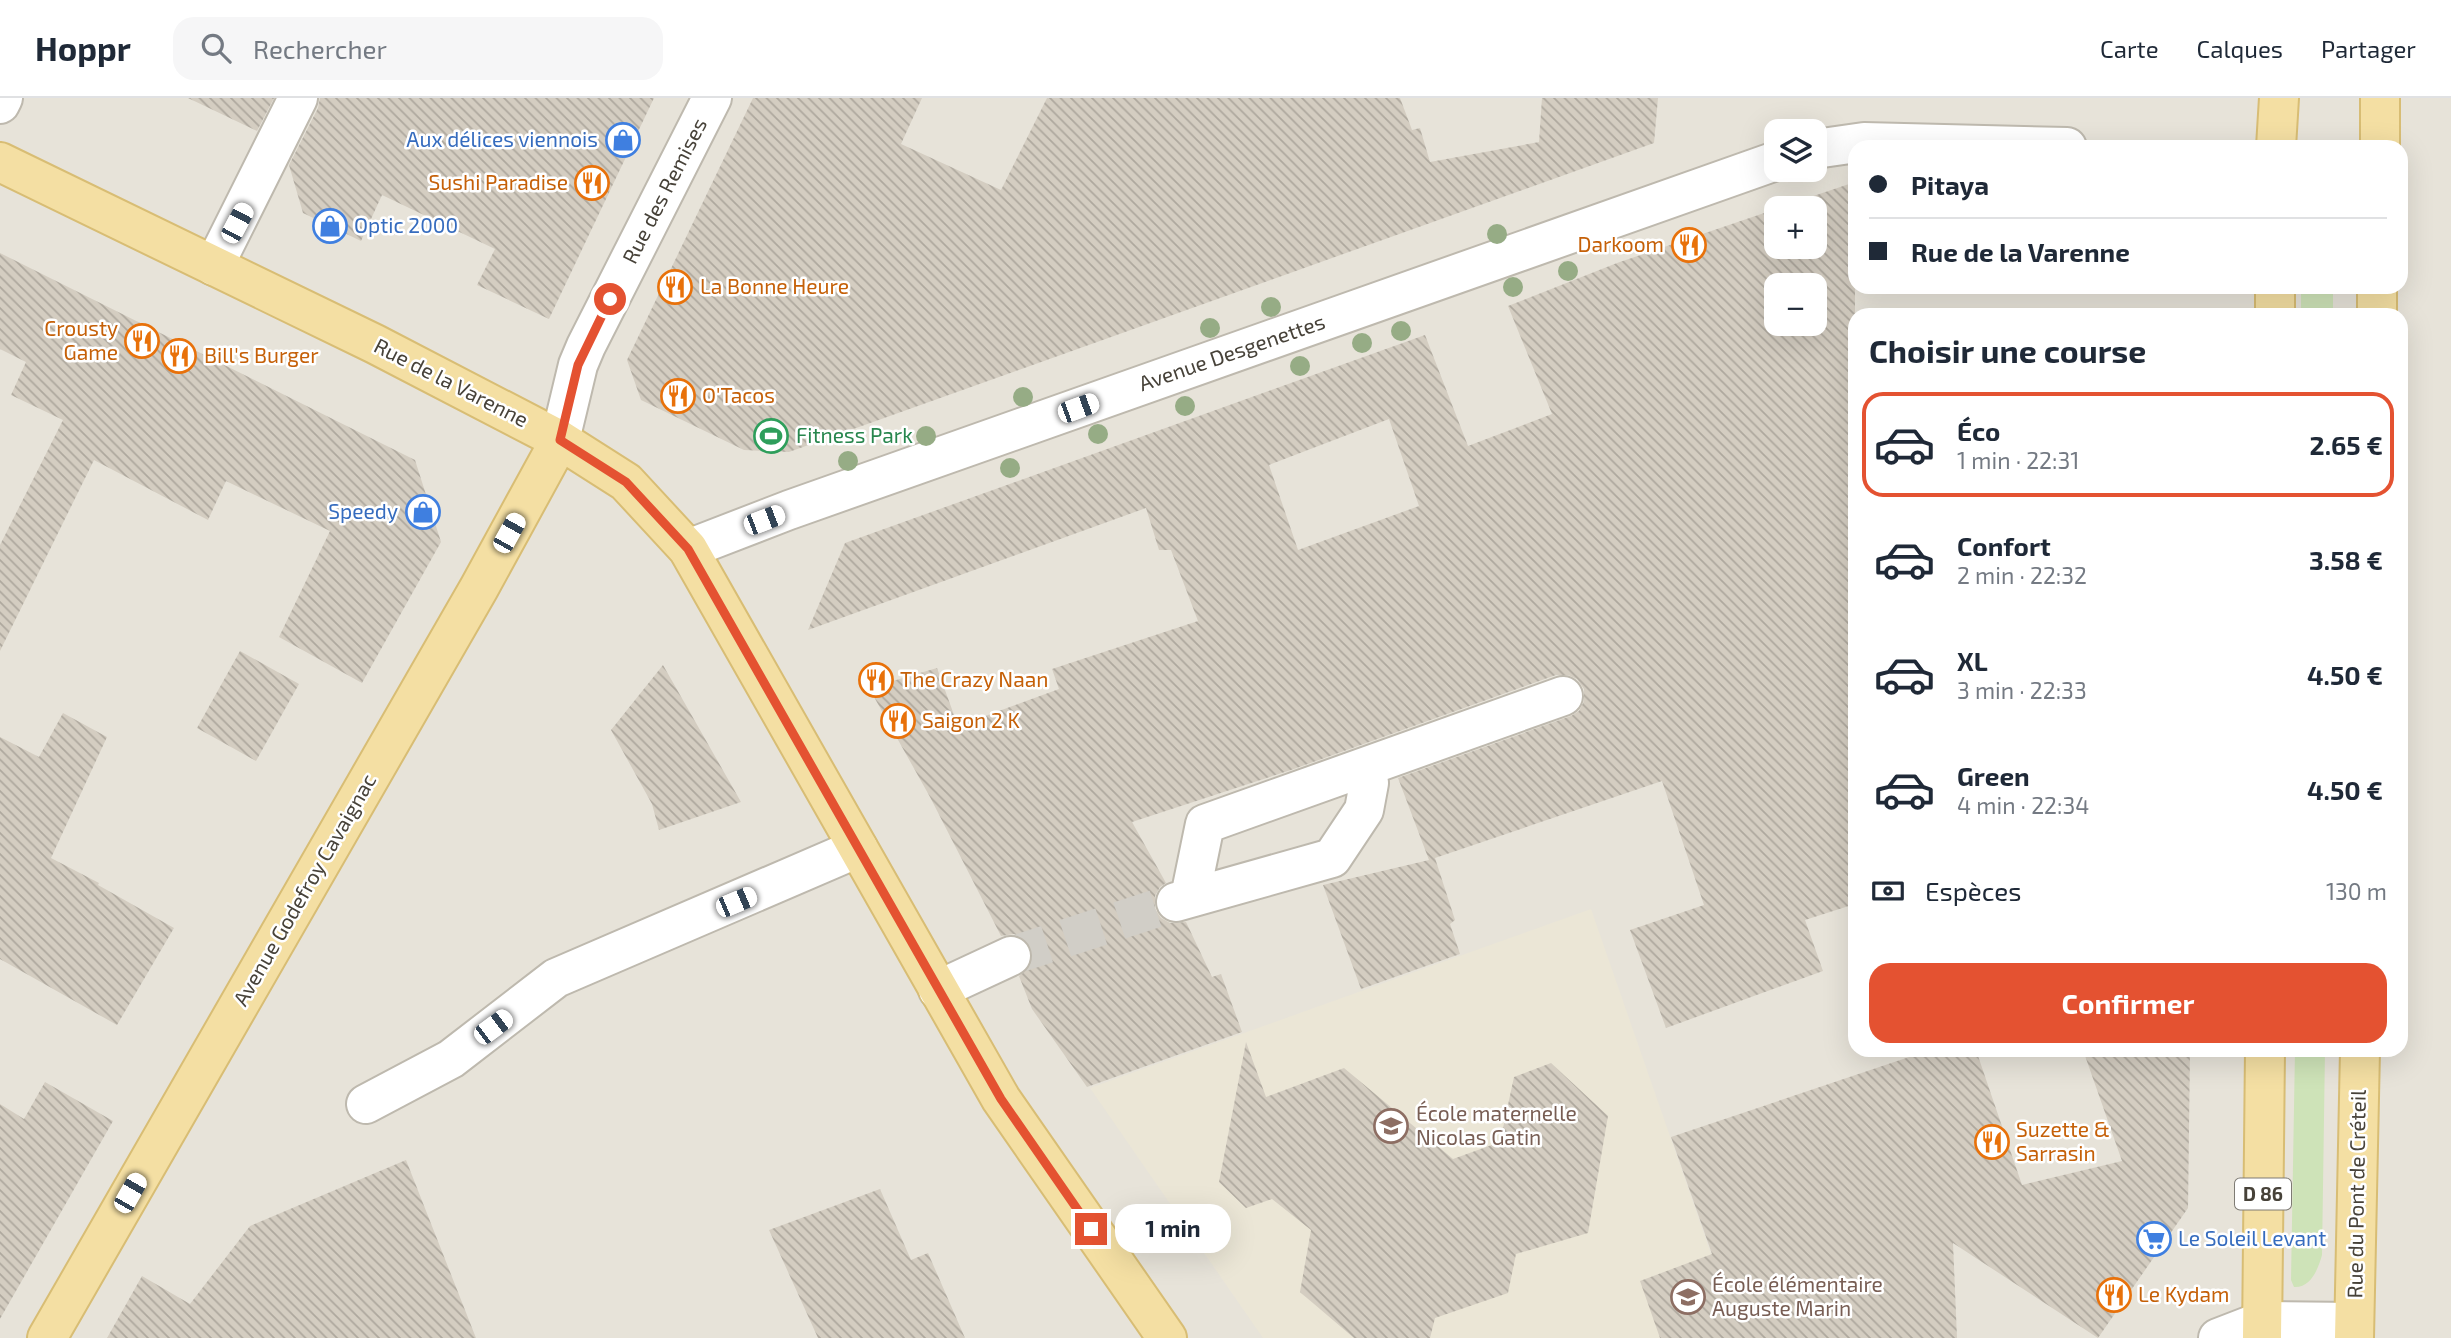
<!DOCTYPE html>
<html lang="fr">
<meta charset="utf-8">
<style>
body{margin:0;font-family:"Exo 2",sans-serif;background:#f6f6f7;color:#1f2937;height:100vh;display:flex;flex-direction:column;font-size:26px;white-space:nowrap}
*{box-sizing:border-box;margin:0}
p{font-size:23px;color:#747a83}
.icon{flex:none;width:38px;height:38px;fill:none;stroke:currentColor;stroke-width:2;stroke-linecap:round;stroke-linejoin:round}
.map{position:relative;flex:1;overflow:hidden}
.sheet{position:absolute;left:1848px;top:210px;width:560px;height:749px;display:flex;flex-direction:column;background:#fff;border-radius:21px;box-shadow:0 7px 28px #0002}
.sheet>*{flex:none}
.top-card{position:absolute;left:1848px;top:42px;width:560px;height:154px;border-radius:21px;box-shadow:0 7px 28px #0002;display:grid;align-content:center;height:154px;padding:0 21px;background:#fff}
.fabs{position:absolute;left:1764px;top:21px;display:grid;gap:14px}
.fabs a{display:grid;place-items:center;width:63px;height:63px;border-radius:14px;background:#fff;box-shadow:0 7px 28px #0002;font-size:35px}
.end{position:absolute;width:32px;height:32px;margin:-16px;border:9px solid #e45231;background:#fff;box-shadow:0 0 0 4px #fff}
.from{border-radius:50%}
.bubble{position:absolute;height:49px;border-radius:21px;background:#fff;box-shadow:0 7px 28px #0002;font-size:23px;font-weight:700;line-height:49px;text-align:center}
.car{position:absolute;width:21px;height:42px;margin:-21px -10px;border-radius:9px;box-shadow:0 0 5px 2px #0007;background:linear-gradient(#fff 24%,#345 0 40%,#fff 0 76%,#345 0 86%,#fff 0)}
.top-card b{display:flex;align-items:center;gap:24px;height:66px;font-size:26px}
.top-card b+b{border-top:2px solid #e0e1e3}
.top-card i{width:18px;height:18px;background:#1f2937}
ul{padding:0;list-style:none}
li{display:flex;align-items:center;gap:21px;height:105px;margin:0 14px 10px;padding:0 7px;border:4px solid transparent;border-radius:21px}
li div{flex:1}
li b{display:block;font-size:26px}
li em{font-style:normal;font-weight:700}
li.selected{border-color:#e45231}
li>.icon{width:63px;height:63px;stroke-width:1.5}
h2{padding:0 21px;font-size:32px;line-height:84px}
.pay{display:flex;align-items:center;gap:18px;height:77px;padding:0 21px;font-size:26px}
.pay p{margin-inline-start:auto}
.cta{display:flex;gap:14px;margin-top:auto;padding:14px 21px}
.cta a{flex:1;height:80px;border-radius:21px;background:#e45231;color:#fff;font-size:28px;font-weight:700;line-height:80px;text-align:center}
header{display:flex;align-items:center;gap:42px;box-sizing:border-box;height:98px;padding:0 35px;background:#fff;border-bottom:2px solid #e0e1e3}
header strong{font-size:33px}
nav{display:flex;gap:38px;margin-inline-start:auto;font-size:24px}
.search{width:490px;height:63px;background:#f6f6f7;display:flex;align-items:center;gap:18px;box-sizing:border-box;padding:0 24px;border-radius:21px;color:#747a83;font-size:26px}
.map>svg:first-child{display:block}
</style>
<header>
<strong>Hoppr</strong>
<div class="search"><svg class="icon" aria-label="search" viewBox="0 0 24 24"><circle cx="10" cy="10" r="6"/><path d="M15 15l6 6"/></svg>Rechercher</div>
<nav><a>Carte</a><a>Calques</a><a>Partager</a></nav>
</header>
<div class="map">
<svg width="2451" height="1240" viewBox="0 0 2451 1240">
<defs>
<pattern id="building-back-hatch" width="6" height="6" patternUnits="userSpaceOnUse" patternTransform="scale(1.75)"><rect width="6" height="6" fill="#d4cdc1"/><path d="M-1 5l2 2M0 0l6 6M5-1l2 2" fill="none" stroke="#aea89e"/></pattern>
</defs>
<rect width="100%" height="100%" fill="#f4f1eb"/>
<path fill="#e7e3d9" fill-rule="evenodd" d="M0,0H2451V1240H0ZM1776,33H1815V72H1776ZM1855,49H2401V189H1855ZM1776,110H1815V149H1776ZM1776,187H1815V226H1776ZM1855,217H2401V952H1855Z"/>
<path fill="#ebe6d6" d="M1591,811L1712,1159L1802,1240H1263L1090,990Z"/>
<path fill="#cee3b8" d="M2301,189H2333V217H2301Z
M2295,952H2325L2322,1157C2318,1171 2311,1190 2294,1189L2291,1182Z"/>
<path fill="url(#building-back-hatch)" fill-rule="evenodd" d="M188,0H274L257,33Z
M320,0H654L549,221L477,187L495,151L382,97L361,143L303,115L289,67L318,10Z
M753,0H922L901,46L1001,92L1047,0H1400L1412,32L1420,30L1430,64L1539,44L1542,0H1658L1654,45L789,354L744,352L641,302L627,262Z
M1855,84V806L1805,822L1823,873L1666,930L1630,832L1704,807L1662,683L1435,760L1455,822L1450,826L1460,856L1361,891L1323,787L1429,762L1398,680L1571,618L1579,613L1584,603V591L1577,581L1568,577H1556L1291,672L1132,724L1166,785L1160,789L1155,798V811L1161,820L1170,825L1186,824L1212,879L1221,876L1242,934L1087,989L1032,911L1019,878L1029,870L1033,859L1030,848L1024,841L1014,836L1001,838L930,699L869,590L937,570L958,628L1059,591L1052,571L1198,523L1171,452H1159L1146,410L808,532L845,445L1425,237L1468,348L1552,316L1508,208L1617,165L1776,111V149H1815V110H1778ZM1776,187H1815V226H1776ZM1389,321L1419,408L1298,452L1269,367Z
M0,155L415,362L441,444L362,585L279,539L330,433L226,383L208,422L94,362L0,553V447L63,322L11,297L26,264L0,251Z
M240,553L299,586L256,663L197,630Z
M663,567L741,704L659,732L652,706L611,632Z
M63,615L107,639L51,760L99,785L98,787L174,830L117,927L0,861V639L39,659Z
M1246,944L1266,999L1344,970L1453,1061L1500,1044L1514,979L1551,965L1608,1018L1588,1135L1516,1156L1508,1195L1435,1220L1430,1240H1354L1300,1194L1311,1132L1272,1101L1246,1110L1219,1084Z
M1930,952H1976L2022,1087L2122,1063L2083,952H2190L2188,1110L2098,1240L1953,1145L1957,1240H1660L1640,1183L1712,1156L1671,1039Z
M45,984L113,1023L0,1221V1006L24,1021Z
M406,1062L476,1240H107L142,1178L190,1206L250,1128Z
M880,1091L911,1162L928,1155L965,1240H818L769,1132Z"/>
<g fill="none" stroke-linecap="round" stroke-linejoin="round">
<path stroke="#d1cec7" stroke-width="38" stroke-dasharray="38 19" stroke-linecap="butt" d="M1011,858L1176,804"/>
<g stroke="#beb9ae" stroke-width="42">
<path id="minor" d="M0,6L3,0
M1815,51L1864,44L2067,49
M214,168L298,0
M560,342L578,267L586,248L712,0
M688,451L789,412L1776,63
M1190,799L1205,726L1563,598
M1176,804L1332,760L1364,712L1369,685
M938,892L1011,858
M366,1006L451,961L556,880L858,750
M2218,1240L2262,1223L2354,1224"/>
</g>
<g stroke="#d8bd74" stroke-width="42">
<path id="major" d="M2380,0V49
M2276,49L2279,0
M0,64L375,246L560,342L626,384L688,451L1001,1001L1167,1240
M2275,217V189
M2377,217V189
M47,1240L479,490L560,342
M2262,1240L2265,952
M2354,1240L2360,952"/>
</g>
<use href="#minor" stroke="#fff" stroke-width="38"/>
<use href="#major" stroke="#f4dfa3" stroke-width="38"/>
</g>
<g fill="#96ac85">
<circle cx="1497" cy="136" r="10"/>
<circle cx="1568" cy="173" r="10"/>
<circle cx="1513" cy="189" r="10"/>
<circle cx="1271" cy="209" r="10"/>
<circle cx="1210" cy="230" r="10"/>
<circle cx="1401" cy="233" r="10"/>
<circle cx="1362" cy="245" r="10"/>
<circle cx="1300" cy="268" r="10"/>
<circle cx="1023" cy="299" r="10"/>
<circle cx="1185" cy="308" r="10"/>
<circle cx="1098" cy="336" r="10"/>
<circle cx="926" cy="338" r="10"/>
<circle cx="848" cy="363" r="10"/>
<circle cx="1010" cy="370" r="10"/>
</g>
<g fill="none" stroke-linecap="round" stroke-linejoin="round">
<path stroke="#e45231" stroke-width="9" d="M610,201L578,267L560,342L626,384L688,451L1001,1001L1091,1131"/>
</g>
<defs>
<g id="shop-ring" transform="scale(1.75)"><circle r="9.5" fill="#fff" stroke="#3f7fe0" stroke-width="1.5"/><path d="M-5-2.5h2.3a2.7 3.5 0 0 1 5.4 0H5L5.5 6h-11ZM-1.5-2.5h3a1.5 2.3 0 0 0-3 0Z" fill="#3f7fe0"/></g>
<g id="restaurant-ring" transform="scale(1.75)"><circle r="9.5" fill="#fff" stroke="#e8710a" stroke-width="1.5"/><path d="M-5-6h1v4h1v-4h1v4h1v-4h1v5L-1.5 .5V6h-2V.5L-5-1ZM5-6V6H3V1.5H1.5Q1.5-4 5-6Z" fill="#e8710a"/></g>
<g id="stadium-ring" transform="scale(1.75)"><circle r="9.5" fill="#fff" stroke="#2e9e5b" stroke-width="1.5"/><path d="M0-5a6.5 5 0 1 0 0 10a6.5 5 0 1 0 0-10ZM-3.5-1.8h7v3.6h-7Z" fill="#2e9e5b"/></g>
<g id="school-ring" transform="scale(1.75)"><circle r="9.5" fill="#fff" stroke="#8d6e63" stroke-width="1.5"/><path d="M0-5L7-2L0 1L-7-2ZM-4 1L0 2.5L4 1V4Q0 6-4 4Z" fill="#8d6e63"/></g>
<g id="supermarket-ring" transform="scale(1.75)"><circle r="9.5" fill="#fff" stroke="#3f7fe0" stroke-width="1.5"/><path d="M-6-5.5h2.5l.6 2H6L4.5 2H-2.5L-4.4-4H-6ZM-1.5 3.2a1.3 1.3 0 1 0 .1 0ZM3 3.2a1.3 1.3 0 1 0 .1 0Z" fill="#3f7fe0"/></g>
</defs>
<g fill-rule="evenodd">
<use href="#shop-ring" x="623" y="42"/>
<use href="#restaurant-ring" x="592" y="85"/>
<use href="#shop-ring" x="330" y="128"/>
<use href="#restaurant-ring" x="1689" y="147"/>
<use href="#restaurant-ring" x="675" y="189"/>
<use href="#restaurant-ring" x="142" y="243"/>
<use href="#restaurant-ring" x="179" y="258"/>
<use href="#restaurant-ring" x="678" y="298"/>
<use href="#stadium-ring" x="771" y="338"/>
<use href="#shop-ring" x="423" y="414"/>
<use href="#restaurant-ring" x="876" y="582"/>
<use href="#restaurant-ring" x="898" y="623"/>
<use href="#school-ring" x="1391" y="1028"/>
<use href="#restaurant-ring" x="1992" y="1044"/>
<use href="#supermarket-ring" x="2154" y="1141"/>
<use href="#restaurant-ring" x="2114" y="1197"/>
<use href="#school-ring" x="1688" y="1199"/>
</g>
<g text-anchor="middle" stroke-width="5" stroke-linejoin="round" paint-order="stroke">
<rect fill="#fff" stroke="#7e7b74" stroke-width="2" x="2235" y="1080.5" width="56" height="31" rx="5"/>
<g font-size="19" font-weight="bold" fill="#474239">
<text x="2263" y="1103">D 86</text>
</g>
<g font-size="21" fill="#366cbe" stroke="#fff" text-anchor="end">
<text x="598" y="49">Aux délices viennois</text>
<text x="354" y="135" text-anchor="start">Optic 2000</text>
<text x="398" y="421">Speedy</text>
<text x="2178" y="1148" text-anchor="start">Le Soleil Levant</text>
</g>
<g font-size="21" fill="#c56008" stroke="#fff" text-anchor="start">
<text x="568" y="92" text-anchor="end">Sushi Paradise</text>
<text x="1664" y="154" text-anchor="end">Darkoom</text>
<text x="700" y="196">La Bonne Heure</text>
<text x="118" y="238" text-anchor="end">Crousty<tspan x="118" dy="24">Game</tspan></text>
<text x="204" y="265">Bill's Burger</text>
<text x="702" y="305">O'Tacos</text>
<text x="900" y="589">The Crazy Naan</text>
<text x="922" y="630">Saigon 2 K</text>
<text x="2016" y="1039">Suzette &amp;<tspan x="2016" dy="24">Sarrasin</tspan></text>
<text x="2138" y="1204">Le Kydam</text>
</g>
<g font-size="21" fill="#474239" stroke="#fff">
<text transform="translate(665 93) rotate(-63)" y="7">Rue des Remises</text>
<text transform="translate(1232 255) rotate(-19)" y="7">Avenue Desgenettes</text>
<text transform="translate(451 285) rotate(27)" y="7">Rue de la Varenne</text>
<text transform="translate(305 792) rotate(-60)" y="7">Avenue Godefroy Cavaignac</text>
<text transform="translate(2357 1096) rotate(-89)" y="7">Rue du Pont de Créteil</text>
</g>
<g font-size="21" fill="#27864d" stroke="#fff" text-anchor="start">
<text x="796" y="345">Fitness Park</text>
</g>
<g font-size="21" fill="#785e54" stroke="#fff" text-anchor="start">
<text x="1416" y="1023">École maternelle<tspan x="1416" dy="24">Nicolas Gatin</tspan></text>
<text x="1712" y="1194">École élémentaire<tspan x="1712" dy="24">Auguste Marin</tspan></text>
</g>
</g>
</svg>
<div class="fabs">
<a><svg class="icon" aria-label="layers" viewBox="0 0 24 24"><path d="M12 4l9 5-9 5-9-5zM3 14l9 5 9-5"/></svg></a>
<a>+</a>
<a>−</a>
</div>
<i class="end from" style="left:610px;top:201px"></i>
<i class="end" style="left:1091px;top:1131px"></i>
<div class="bubble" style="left:1115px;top:1106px;width:116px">1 min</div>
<i class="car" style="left:237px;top:125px;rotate:28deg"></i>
<i class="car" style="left:1078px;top:310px;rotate:70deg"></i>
<i class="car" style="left:764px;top:422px;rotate:69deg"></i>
<i class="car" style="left:509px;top:435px;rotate:29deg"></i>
<i class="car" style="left:736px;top:804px;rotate:67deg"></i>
<i class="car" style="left:493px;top:929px;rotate:53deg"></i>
<i class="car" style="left:130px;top:1095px;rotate:30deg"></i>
<div class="top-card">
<b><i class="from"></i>Pitaya</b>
<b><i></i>Rue de la Varenne</b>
</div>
<section class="sheet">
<h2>Choisir une course</h2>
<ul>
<li class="selected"><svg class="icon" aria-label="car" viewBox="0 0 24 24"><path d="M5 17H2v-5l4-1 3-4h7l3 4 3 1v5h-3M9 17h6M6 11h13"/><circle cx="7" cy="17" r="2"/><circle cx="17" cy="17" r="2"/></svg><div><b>Éco</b><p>1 min · 22:31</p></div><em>2.65 €</em></li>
<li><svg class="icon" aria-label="car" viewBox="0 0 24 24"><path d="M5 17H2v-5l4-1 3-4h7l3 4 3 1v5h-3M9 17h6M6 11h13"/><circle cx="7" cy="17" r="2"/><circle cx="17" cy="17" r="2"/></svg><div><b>Confort</b><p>2 min · 22:32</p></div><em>3.58 €</em></li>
<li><svg class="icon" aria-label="car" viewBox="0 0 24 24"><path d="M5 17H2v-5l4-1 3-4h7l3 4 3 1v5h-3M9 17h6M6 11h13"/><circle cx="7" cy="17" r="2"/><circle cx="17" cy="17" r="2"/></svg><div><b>XL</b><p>3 min · 22:33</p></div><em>4.50 €</em></li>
<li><svg class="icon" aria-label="car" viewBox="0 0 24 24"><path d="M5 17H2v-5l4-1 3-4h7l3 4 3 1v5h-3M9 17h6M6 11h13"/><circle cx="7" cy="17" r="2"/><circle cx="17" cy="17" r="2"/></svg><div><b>Green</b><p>4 min · 22:34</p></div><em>4.50 €</em></li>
</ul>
<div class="pay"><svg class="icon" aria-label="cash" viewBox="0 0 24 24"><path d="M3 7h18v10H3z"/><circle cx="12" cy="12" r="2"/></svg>Espèces<p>130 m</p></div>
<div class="cta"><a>Confirmer</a></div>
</section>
</div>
